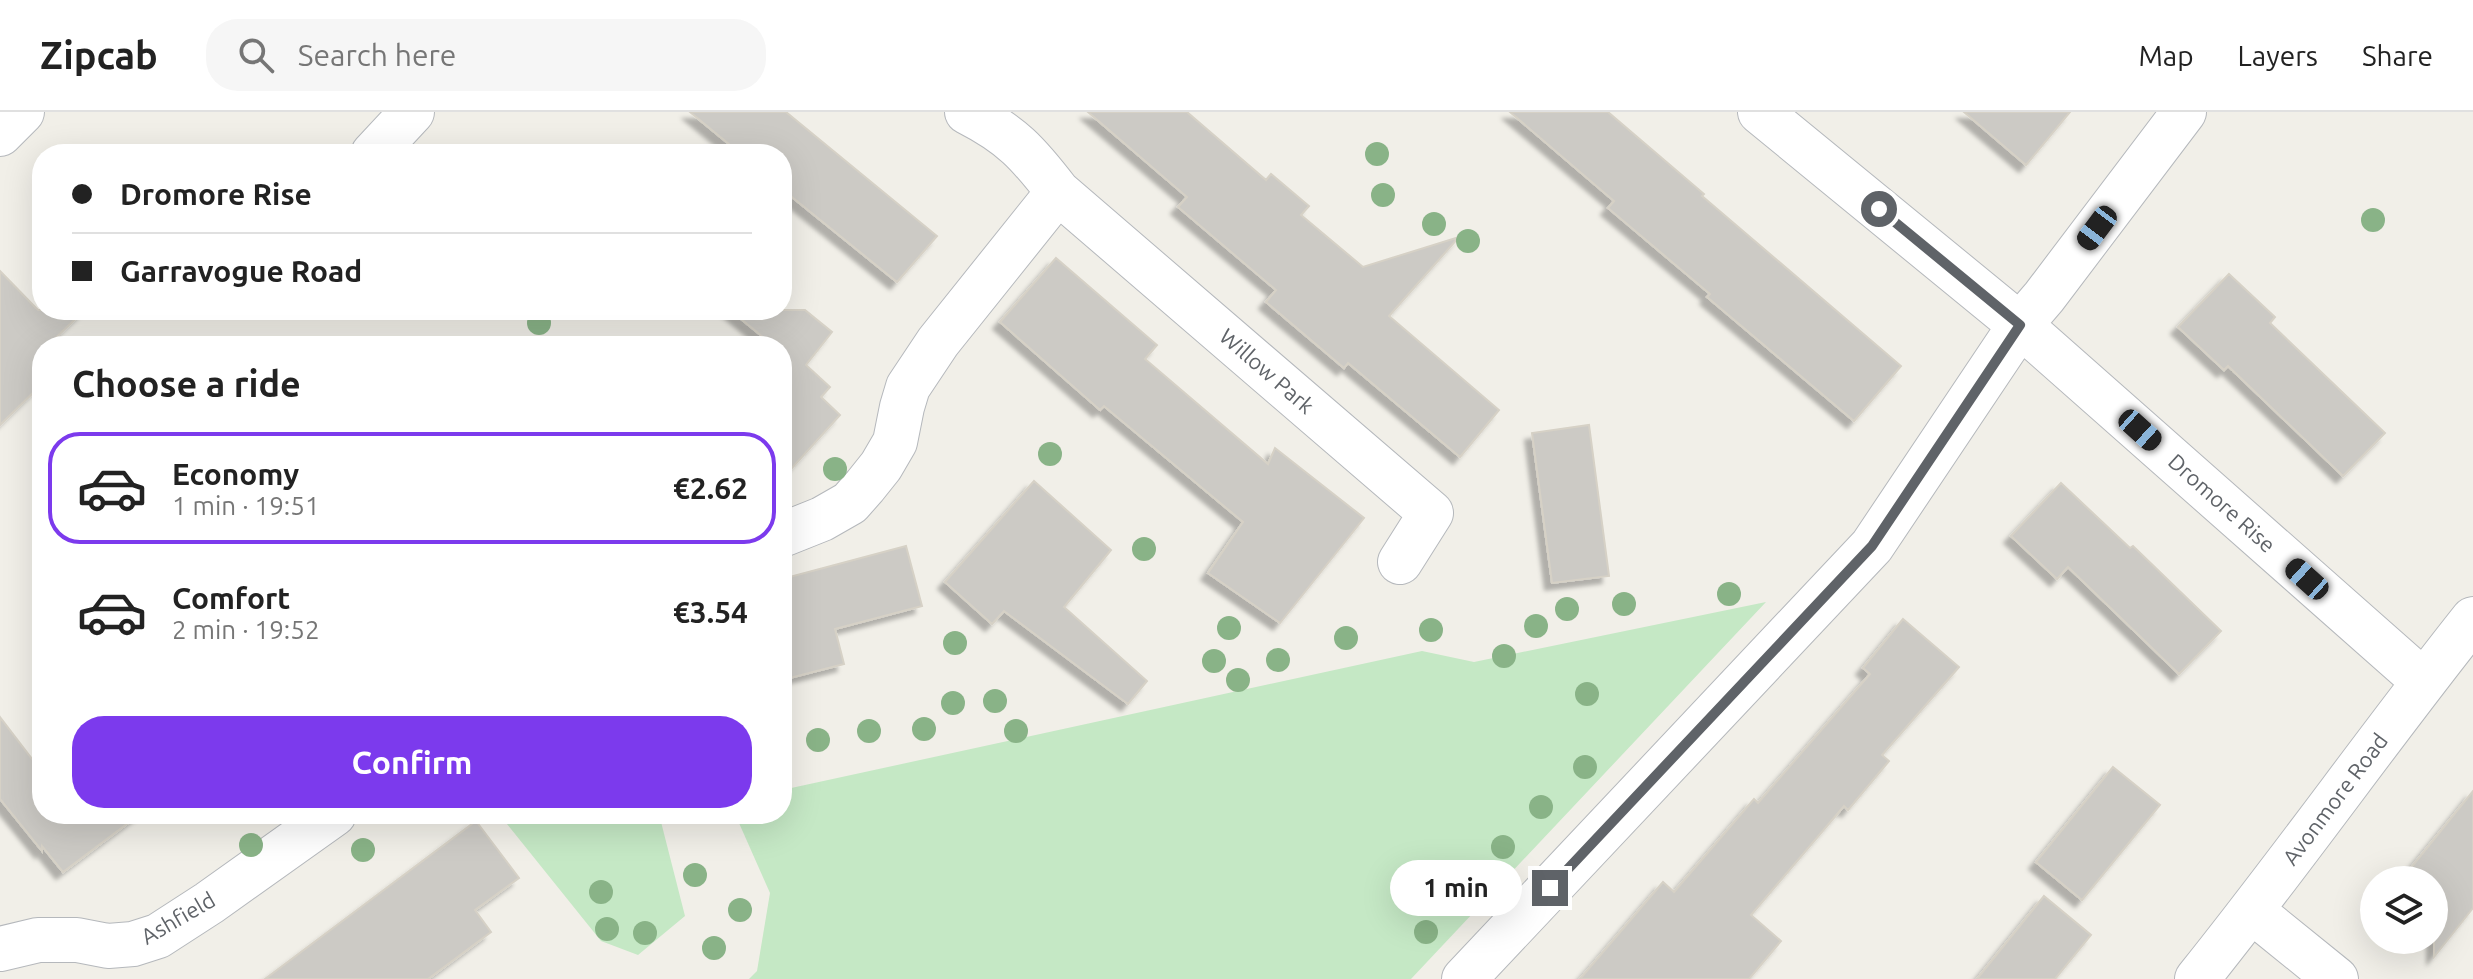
<!DOCTYPE html>
<meta charset="utf-8">
<style>
body{margin:0;font-family:Ubuntu,sans-serif;background:#f6f6f6;color:#222;height:100vh;display:flex;flex-direction:column;font-size:30px;white-space:nowrap}
*{box-sizing:border-box;margin:0}
p{font-size:26px;color:#767676}
.icon{flex:none;width:44px;height:44px;fill:none;stroke:currentColor;stroke-width:2;stroke-linecap:round;stroke-linejoin:round}
.map{position:relative;flex:1;overflow:hidden}
.side{position:absolute;left:32px;top:224px;width:760px;height:488px;display:flex;flex-direction:column;background:#fff;border-radius:32px;box-shadow:0 8px 32px #0002}
.side>*{flex:none}
.guide{position:absolute;left:32px;top:32px;width:760px;height:176px;border-radius:32px;box-shadow:0 8px 32px #0002;display:grid;align-content:center;height:176px;padding:0 40px;background:#fff}
.tools{position:absolute;left:2360px;top:754px;display:grid;gap:16px}
.tools a{display:grid;place-items:center;width:88px;height:88px;border-radius:50%;background:#fff;box-shadow:0 8px 32px #0002;font-size:40px}
.end{position:absolute;width:36px;height:36px;margin:-18px;border:10px solid #5f6368;background:#fff;box-shadow:0 0 0 4px #fff}
.from{border-radius:50%}
.bubble{position:absolute;height:56px;border-radius:28px;background:#fff;box-shadow:0 8px 32px #0002;font-size:26px;font-weight:700;line-height:56px;text-align:center}
.car{position:absolute;width:24px;height:48px;margin:-24px -12px;border-radius:10px;box-shadow:0 0 6px 2px #0007;background:linear-gradient(#222 24%,#8ab4d8 0 40%,#222 0 76%,#8ab4d8 0 86%,#222 0)}
.guide b{display:flex;align-items:center;gap:28px;height:76px;font-size:30px}
.guide b+b{border-top:2px solid #e0e0e0}
.guide i{width:20px;height:20px;background:#222}
ul{padding:0;list-style:none}
li{display:flex;align-items:center;gap:24px;height:112px;margin:0 16px 12px;padding:0 24px;border:4px solid transparent;border-radius:32px}
li div{flex:1}
li b{display:block;font-size:30px}
li em{font-style:normal;font-weight:700}
li.selected{border-color:#7c3aed}
li>.icon{width:72px;height:72px;stroke-width:1.5}
h2{padding:0 40px;font-size:36px;line-height:96px}
.action{display:flex;gap:16px;margin-top:auto;padding:16px 40px}
.action a{flex:1;height:92px;border-radius:32px;background:#7c3aed;color:#fff;font-size:32px;font-weight:700;line-height:92px;text-align:center}
header{display:flex;align-items:center;gap:48px;box-sizing:border-box;height:112px;padding:0 40px;background:#fff;border-bottom:2px solid #e0e0e0}
header strong{font-size:38px}
nav{display:flex;gap:44px;margin-inline-start:auto;font-size:28px}
.search{width:560px;height:72px;background:#f6f6f6;display:flex;align-items:center;gap:20px;box-sizing:border-box;padding:0 28px;border-radius:32px;color:#767676;font-size:30px}
.map>svg:first-child{display:block}
</style>
<header>
<strong>Zipcab</strong>
<div class="search"><svg class="icon" aria-label="search" viewBox="0 0 24 24"><circle cx="10" cy="10" r="6"/><path d="M15 15l6 6"/></svg>Search here</div>
<nav><a>Map</a><a>Layers</a><a>Share</a></nav>
</header>
<div class="map">
<svg width="2473" height="867" viewBox="0 0 2473 867">
<defs>
<filter id="shadow"><feDropShadow dx="-7" dy="7" stdDeviation="2" flood-color="#0004"/></filter>
</defs>
<rect width="100%" height="100%" fill="#f1efe8"/>
<path fill="#c5e8c5" d="M1766,490L1411,867H749L757,859L770,781L735,702H782V678L1422,539L1474,550Z
M499,702H659L685,804L638,843L601,829Z"/>
<path fill="#cccac5" stroke="#d6d1c6" stroke-width="2" filter="url(#shadow)" d="M690,0H786L937,124L897,170L782,77V42H741Z
M1088,0H1187L1266,68L1271,62L1309,94L1301,103L1363,155L1459,125L1389,204L1499,298L1460,345L1348,251L1344,256L1266,190L1276,178L1178,95L1187,85Z
M1510,0H1608L1704,82L1702,84L1901,254L1854,309L1707,185L1710,182L1608,96L1614,89Z
M1964,0H2070L2026,53Z
M1056,146L1157,233L1145,247L1268,352L1275,336L1364,406L1280,511L1208,461L1243,410L1104,294L1100,298L1000,210Z
M0,159L38,198H85L47,234H42V272L0,313Z
M2229,162L2275,205L2270,211L2385,321L2343,364L2228,254L2224,258L2178,215Z
M730,198H805L832,220L806,253L830,275L821,285L840,303L782,367V234H774Z
M1589,313L1609,464L1552,471L1532,321Z
M1034,369L1111,438L1064,495L1147,569L1128,592L1004,499L992,512L945,470Z
M2061,371L2130,436L2133,434L2221,519L2179,562L2068,455L2057,467L2011,424Z
M906,434L922,494L835,517L844,552L782,568V467Z
M1903,507L1959,555L1882,643L1889,649L1848,698L1844,694L1751,803L1781,829L1749,867H1580L1663,770L1674,780L1754,687L1758,691L1870,562L1863,556Z
M0,605L42,660V702H140L63,760L42,734V739L0,687Z
M2113,655L2160,693L2082,788L2036,750Z
M2473,679V796L2434,845V768H2401Z
M476,709L519,766L475,798L491,820L428,867H265Z
M2044,784L2091,823L2055,867H1977Z"/>
<g fill="none" stroke-linecap="round" stroke-linejoin="round">
<g stroke="#b5b8bc" stroke-width="46">
<path id="minor" d="M967,0C1012,23 1028,41 1058,80L1431,401L1400,450
M1760,0L2020,213L2423,569
M373,42L412,0
M782,423L822,407L850,391L865,374L881,354L895,330L902,295L908,275L938,230L1058,80
M2252,799L2336,867
M0,837L38,828H77L108,834L133,832L158,824L209,791L334,702
M1464,867L1872,434L2020,213L2044,185L2184,0
M2197,867C2292,749 2379,625 2473,507"/>
</g>
<g stroke="#b5b8bc" stroke-width="46">
<path id="tertiary" d="M0,22L22,0"/>
</g>
<use href="#minor" stroke="#fff" stroke-width="44"/>
<use href="#tertiary" stroke="#fff" stroke-width="44"/>
</g>
<g fill="#89b387">
<circle cx="1377" cy="42" r="12"/>
<circle cx="1383" cy="83" r="12"/>
<circle cx="2373" cy="108" r="12"/>
<circle cx="1434" cy="112" r="12"/>
<circle cx="1468" cy="129" r="12"/>
<circle cx="539" cy="211" r="12"/>
<circle cx="1050" cy="342" r="12"/>
<circle cx="835" cy="357" r="12"/>
<circle cx="1144" cy="437" r="12"/>
<circle cx="1729" cy="482" r="12"/>
<circle cx="1624" cy="492" r="12"/>
<circle cx="1567" cy="497" r="12"/>
<circle cx="1536" cy="514" r="12"/>
<circle cx="1229" cy="516" r="12"/>
<circle cx="1431" cy="518" r="12"/>
<circle cx="1346" cy="526" r="12"/>
<circle cx="955" cy="531" r="12"/>
<circle cx="1504" cy="544" r="12"/>
<circle cx="1278" cy="548" r="12"/>
<circle cx="1214" cy="549" r="12"/>
<circle cx="1238" cy="568" r="12"/>
<circle cx="1587" cy="582" r="12"/>
<circle cx="995" cy="589" r="12"/>
<circle cx="953" cy="591" r="12"/>
<circle cx="924" cy="617" r="12"/>
<circle cx="869" cy="619" r="12"/>
<circle cx="1016" cy="619" r="12"/>
<circle cx="818" cy="628" r="12"/>
<circle cx="1585" cy="655" r="12"/>
<circle cx="1541" cy="695" r="12"/>
<circle cx="251" cy="733" r="12"/>
<circle cx="1503" cy="735" r="12"/>
<circle cx="363" cy="738" r="12"/>
<circle cx="695" cy="763" r="12"/>
<circle cx="1466" cy="766" r="12"/>
<circle cx="601" cy="780" r="12"/>
<circle cx="740" cy="798" r="12"/>
<circle cx="607" cy="817" r="12"/>
<circle cx="1426" cy="820" r="12"/>
<circle cx="645" cy="821" r="12"/>
<circle cx="714" cy="836" r="12"/>
</g>
<g fill="none" stroke-linecap="round" stroke-linejoin="round">
<path stroke="#5f6368" stroke-width="10" d="M1550,776L1872,434L2020,213L1879,97"/>
</g>
<g text-anchor="middle" stroke-width="7" stroke-linejoin="round" paint-order="stroke">
<g font-size="22" fill="#5f6368" stroke="#fff">
<text transform="translate(1267 259) rotate(41)" y="8">Willow Park</text>
<text transform="translate(2222 391) rotate(42)" y="8">Dromore Rise</text>
<text transform="translate(2335 687) rotate(-53)" y="8">Avonmore Road</text>
<text transform="translate(178 806) rotate(-30)" y="8">Ashfield</text>
</g>
</g>
</svg>
<div class="tools">
<a><svg class="icon" aria-label="layers" viewBox="0 0 24 24"><path d="M12 4l9 5-9 5-9-5zM3 14l9 5 9-5"/></svg></a>
</div>
<i class="end from" style="left:1879px;top:97px"></i>
<i class="end" style="left:1550px;top:776px"></i>
<div class="bubble" style="left:1390px;top:748px;width:132px">1 min</div>
<i class="car" style="left:2097px;top:116px;rotate:217deg"></i>
<i class="car" style="left:2140px;top:318px;rotate:132deg"></i>
<i class="car" style="left:2307px;top:467px;rotate:312deg"></i>
<div class="guide">
<b><i class="from"></i>Dromore Rise</b>
<b><i></i>Garravogue Road</b>
</div>
<section class="side">
<h2>Choose a ride</h2>
<ul>
<li class="selected"><svg class="icon" aria-label="car" viewBox="0 0 24 24"><path d="M5 17H2v-5l4-1 3-4h7l3 4 3 1v5h-3M9 17h6M6 11h13"/><circle cx="7" cy="17" r="2"/><circle cx="17" cy="17" r="2"/></svg><div><b>Economy</b><p>1 min · 19:51</p></div><em>€2.62</em></li>
<li><svg class="icon" aria-label="car" viewBox="0 0 24 24"><path d="M5 17H2v-5l4-1 3-4h7l3 4 3 1v5h-3M9 17h6M6 11h13"/><circle cx="7" cy="17" r="2"/><circle cx="17" cy="17" r="2"/></svg><div><b>Comfort</b><p>2 min · 19:52</p></div><em>€3.54</em></li>
</ul>
<div class="action"><a>Confirm</a></div>
</section>
</div>
